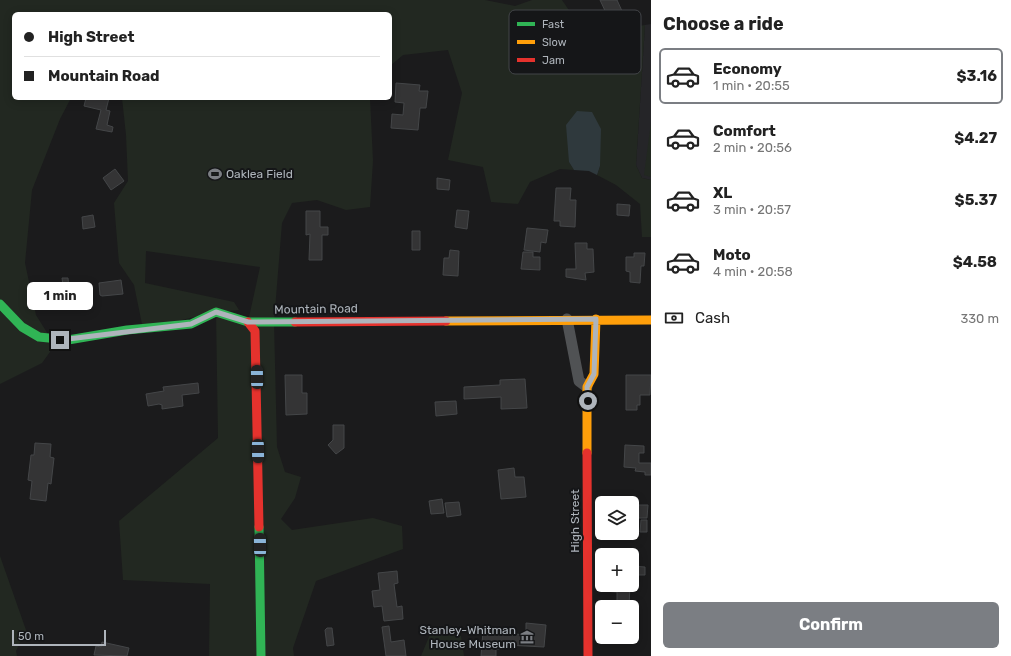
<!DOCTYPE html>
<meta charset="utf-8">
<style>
body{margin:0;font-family:Rubik,sans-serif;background:#f6f6f6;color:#222;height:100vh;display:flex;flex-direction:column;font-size:15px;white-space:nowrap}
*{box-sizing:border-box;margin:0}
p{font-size:13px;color:#767676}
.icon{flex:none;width:22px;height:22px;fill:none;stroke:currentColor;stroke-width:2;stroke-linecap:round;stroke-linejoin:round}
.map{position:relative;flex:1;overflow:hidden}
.details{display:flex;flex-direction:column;background:#fff;width:360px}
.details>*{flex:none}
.banner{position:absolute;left:12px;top:12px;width:380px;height:88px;border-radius:6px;box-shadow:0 2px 10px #0003;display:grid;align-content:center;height:88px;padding:0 12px;background:#fff}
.tools{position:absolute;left:595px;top:496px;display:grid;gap:8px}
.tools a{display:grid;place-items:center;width:44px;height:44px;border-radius:6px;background:#fff;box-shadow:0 2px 10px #0003;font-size:20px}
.scale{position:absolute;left:12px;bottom:10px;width:94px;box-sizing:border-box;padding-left:4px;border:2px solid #aeb4bb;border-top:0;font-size:11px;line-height:14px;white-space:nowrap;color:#aeb4bb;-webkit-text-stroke:3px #151618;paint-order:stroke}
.end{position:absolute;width:18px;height:18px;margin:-9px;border:5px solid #aeb4bb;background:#111;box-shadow:0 0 0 2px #111}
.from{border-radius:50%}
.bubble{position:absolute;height:28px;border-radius:6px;background:#fff;box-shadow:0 2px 10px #0003;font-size:13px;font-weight:700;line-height:28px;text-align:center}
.car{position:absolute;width:12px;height:24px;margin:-12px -6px;border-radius:5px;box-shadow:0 0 3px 1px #0007;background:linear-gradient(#222 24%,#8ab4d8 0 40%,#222 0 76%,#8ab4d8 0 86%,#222 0)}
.banner b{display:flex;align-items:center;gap:14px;height:38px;font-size:15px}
.banner b+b{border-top:1px solid #e0e0e0}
.banner i{width:10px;height:10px;background:#222}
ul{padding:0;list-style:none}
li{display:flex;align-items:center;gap:12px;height:56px;margin:0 8px 6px;padding:0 4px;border:2px solid transparent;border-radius:6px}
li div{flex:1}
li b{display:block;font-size:15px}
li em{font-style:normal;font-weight:700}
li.active{border-color:#7b7e83}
li>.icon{width:36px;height:36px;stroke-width:1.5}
h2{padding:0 12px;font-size:18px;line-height:48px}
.pay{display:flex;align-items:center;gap:10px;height:44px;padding:0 12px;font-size:15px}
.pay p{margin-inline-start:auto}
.action{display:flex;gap:8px;margin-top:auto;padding:8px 12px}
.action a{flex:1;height:46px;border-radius:6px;background:#7b7e83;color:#fff;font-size:16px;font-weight:700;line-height:46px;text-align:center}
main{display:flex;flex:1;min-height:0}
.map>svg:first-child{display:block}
</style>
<main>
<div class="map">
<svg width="651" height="656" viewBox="0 0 651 656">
<rect width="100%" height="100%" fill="#1b1b1c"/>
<path fill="#252528" d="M651,24V180L642,178L636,165L645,25Z"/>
<path fill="#222821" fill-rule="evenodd" d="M0,0H485L515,6L532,0H562L575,19L594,33L645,25L636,165L642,178L651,180V237H642L640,204L616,185L597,175L600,166L569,162L574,170L560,169L530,182L518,204L491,202L483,167L448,160L462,93L448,50L403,55L390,66V14H14V98H71L60,119L32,190L25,263L36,315L51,339L50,352L42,363L0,384Z
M122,98H370L373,161L370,207L346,210L317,200L292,203L282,223L274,322L277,447L285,472L301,477L295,498L281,519L292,530L373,518L402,526L403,549L316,581L293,648L294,656H209L210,584L123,580L119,521L218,438L216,312L143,329L134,285L119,263L114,203L128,181L126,135ZM146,251L260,267L248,322L218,312L239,310L234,302L145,283Z
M651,122V177L644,175Z
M0,556L26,630L16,651L17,656H0Z
M431,632L461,636L464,656H421Z"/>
<path fill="#2f393d" d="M577,111L592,112L601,129L600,166L597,175L589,171L574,170L569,162L566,125Z"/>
<path fill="#343435" stroke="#444648" d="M600,0H617L622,11L608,17Z
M396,83L420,85L419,91H428L426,108H420L418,130L391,128L392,114L403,115L404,103L395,102Z
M86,98H109L106,110L110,111L107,125L113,127L112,132L96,129L101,110L84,106Z
M115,169L124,181L111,190L103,178Z
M437,178L450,180L449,190L437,189Z
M556,188H571L570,200H576L575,227L560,226V221H554Z
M617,204L630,205L629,216L617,215Z
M457,210L469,211L467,229L455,227Z
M306,211H320V227H328V235H322V260H309L310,234L306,235Z
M93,215L95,227L83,229L82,217Z
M527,228L548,230L546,243L541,242L540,252L524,250Z
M412,231H420V250H412Z
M575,243H587V249H593L594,272L585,273L586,280L566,277V269H576Z
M450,250L459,251L458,276L443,275L444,258H449Z
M523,252H533V257H540V270L521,269Z
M634,253H645L644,266H641L640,283L630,282V272L626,271V257H634Z
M62,278H68L69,289L75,288L77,300H74L75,304L54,307L52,287L63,285Z
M121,280L123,294L102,296L100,295L99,283Z
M285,375H302V393H307V414L286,415Z
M626,375H651L650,395H640V405H637V410H626Z
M525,379L527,408L501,409V397L464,399V387L500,385V380Z
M198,383L199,393L182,395L183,406L162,409V405L159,404L148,406L146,394L164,391L163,387Z
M456,401L457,414L436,416L435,402Z
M333,425H344V448L336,454L328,445L333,440Z
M35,443L51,444L50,457L54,458L51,484L48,483L46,501L30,499L32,481L28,480L31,455H34Z
M625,445L644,446V453H639V463H651V475H645V472L635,471L636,468L624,467Z
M514,468L515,477H524L526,497L501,499L498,470Z
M442,499L444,513L431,514L429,501Z
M459,502L461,515L447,517L445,503Z
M632,505H648L647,518H637V536H629V533H632Z
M641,520H647V532H640Z
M632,566L645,567V575H638V578H632Z
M397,571L398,583L394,584L397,607L402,606L403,619L384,621L382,606L374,607L372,591L380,590L378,573Z
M604,585H630L629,607H617V592L604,591Z
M526,623L546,625L544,647L506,645V647H502V649H496V656H481L483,631L526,635Z
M389,626L391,642L404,640L406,656H386L382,627Z
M327,628H332L334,645L327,646L325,630Z
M102,642L129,648L127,656L94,655L96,646L101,647Z"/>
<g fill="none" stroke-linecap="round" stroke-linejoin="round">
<path stroke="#505254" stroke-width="11" d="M567,319L579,381L587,387"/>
<path stroke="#30b455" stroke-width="9" d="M0,304L22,327L39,337L68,340L127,330L191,324L216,312L248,322H295
M259,527L261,656"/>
<path stroke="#ff9f0a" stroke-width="9" d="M446,321L651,320
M587,453V387L594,374L596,319"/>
<path stroke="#e5322d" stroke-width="9" d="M248,322L255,331L259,527
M295,322L446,321
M587,453L588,656"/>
</g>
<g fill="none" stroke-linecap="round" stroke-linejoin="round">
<path stroke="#aeb4bb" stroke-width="5" d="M60,340L191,324L216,312L248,322L596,319L594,374L587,387L588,401"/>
</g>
<defs>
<g id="stadium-bare" transform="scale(1.08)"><path d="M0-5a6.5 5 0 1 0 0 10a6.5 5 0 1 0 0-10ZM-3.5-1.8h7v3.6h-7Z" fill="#7b7e83" stroke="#151618" stroke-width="2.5" paint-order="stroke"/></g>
<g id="museum-bare" transform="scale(1.08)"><path d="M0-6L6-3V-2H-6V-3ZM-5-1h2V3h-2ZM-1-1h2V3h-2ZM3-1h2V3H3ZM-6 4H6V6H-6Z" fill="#7b7e83" stroke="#151618" stroke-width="2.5" paint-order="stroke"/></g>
</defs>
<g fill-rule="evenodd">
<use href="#stadium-bare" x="215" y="174"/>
<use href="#museum-bare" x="527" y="637"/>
</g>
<g text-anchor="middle" stroke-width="4" stroke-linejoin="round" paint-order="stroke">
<g font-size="12" fill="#aeb4bb" stroke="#151618" text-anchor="start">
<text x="226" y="178">Oaklea Field</text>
<text x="516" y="634" text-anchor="end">Stanley-Whitman<tspan x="516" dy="14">House Museum</tspan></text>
</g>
<g font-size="12" fill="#aeb4bb" stroke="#151618">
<text transform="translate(316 309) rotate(-1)" y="4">Mountain Road</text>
<text transform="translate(575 521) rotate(-90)" y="4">High Street</text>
</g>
</g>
<rect x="509" y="10" width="132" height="64" rx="6" fill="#151618" stroke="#434549" stroke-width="1"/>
<rect x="517" y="22" width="18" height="4" fill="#30b455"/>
<rect x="517" y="40" width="18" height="4" fill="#ff9f0a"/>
<rect x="517" y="58" width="18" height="4" fill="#e5322d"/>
<g font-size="11" fill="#aeb4bb">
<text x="542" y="28">Fast</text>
<text x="542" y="46">Slow</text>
<text x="542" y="64">Jam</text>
</g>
</svg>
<div class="tools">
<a><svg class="icon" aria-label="layers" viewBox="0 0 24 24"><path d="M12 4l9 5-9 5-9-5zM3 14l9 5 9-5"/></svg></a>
<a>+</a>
<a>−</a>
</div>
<div class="scale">50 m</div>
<i class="end from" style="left:588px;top:401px"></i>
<i class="end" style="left:60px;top:340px"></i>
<div class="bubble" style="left:27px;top:282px;width:66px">1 min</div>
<i class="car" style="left:257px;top:377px;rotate:359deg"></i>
<i class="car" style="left:258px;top:451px;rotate:179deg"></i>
<i class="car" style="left:260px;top:545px;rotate:359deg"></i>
<div class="banner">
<b><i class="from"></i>High Street</b>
<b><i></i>Mountain Road</b>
</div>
</div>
<section class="details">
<h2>Choose a ride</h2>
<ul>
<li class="active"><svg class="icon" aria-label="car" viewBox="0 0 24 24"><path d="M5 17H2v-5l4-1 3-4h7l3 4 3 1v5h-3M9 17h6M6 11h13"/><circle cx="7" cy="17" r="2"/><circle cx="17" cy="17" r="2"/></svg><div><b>Economy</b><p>1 min · 20:55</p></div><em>$3.16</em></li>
<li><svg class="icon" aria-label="car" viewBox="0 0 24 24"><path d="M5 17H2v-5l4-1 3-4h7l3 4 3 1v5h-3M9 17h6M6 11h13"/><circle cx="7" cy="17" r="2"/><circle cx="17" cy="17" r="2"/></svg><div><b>Comfort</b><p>2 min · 20:56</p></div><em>$4.27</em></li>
<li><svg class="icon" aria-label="car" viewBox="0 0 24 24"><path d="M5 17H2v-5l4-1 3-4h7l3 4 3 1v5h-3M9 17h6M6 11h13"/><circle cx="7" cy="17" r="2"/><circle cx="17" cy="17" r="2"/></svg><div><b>XL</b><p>3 min · 20:57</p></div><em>$5.37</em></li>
<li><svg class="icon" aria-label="car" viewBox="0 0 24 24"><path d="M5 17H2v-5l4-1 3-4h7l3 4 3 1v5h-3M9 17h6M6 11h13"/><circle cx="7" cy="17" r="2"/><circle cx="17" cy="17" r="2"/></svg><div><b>Moto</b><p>4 min · 20:58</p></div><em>$4.58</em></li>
</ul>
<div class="pay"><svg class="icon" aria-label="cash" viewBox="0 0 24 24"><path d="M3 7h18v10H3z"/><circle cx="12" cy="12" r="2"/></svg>Cash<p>330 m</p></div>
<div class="action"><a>Confirm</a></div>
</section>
</main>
